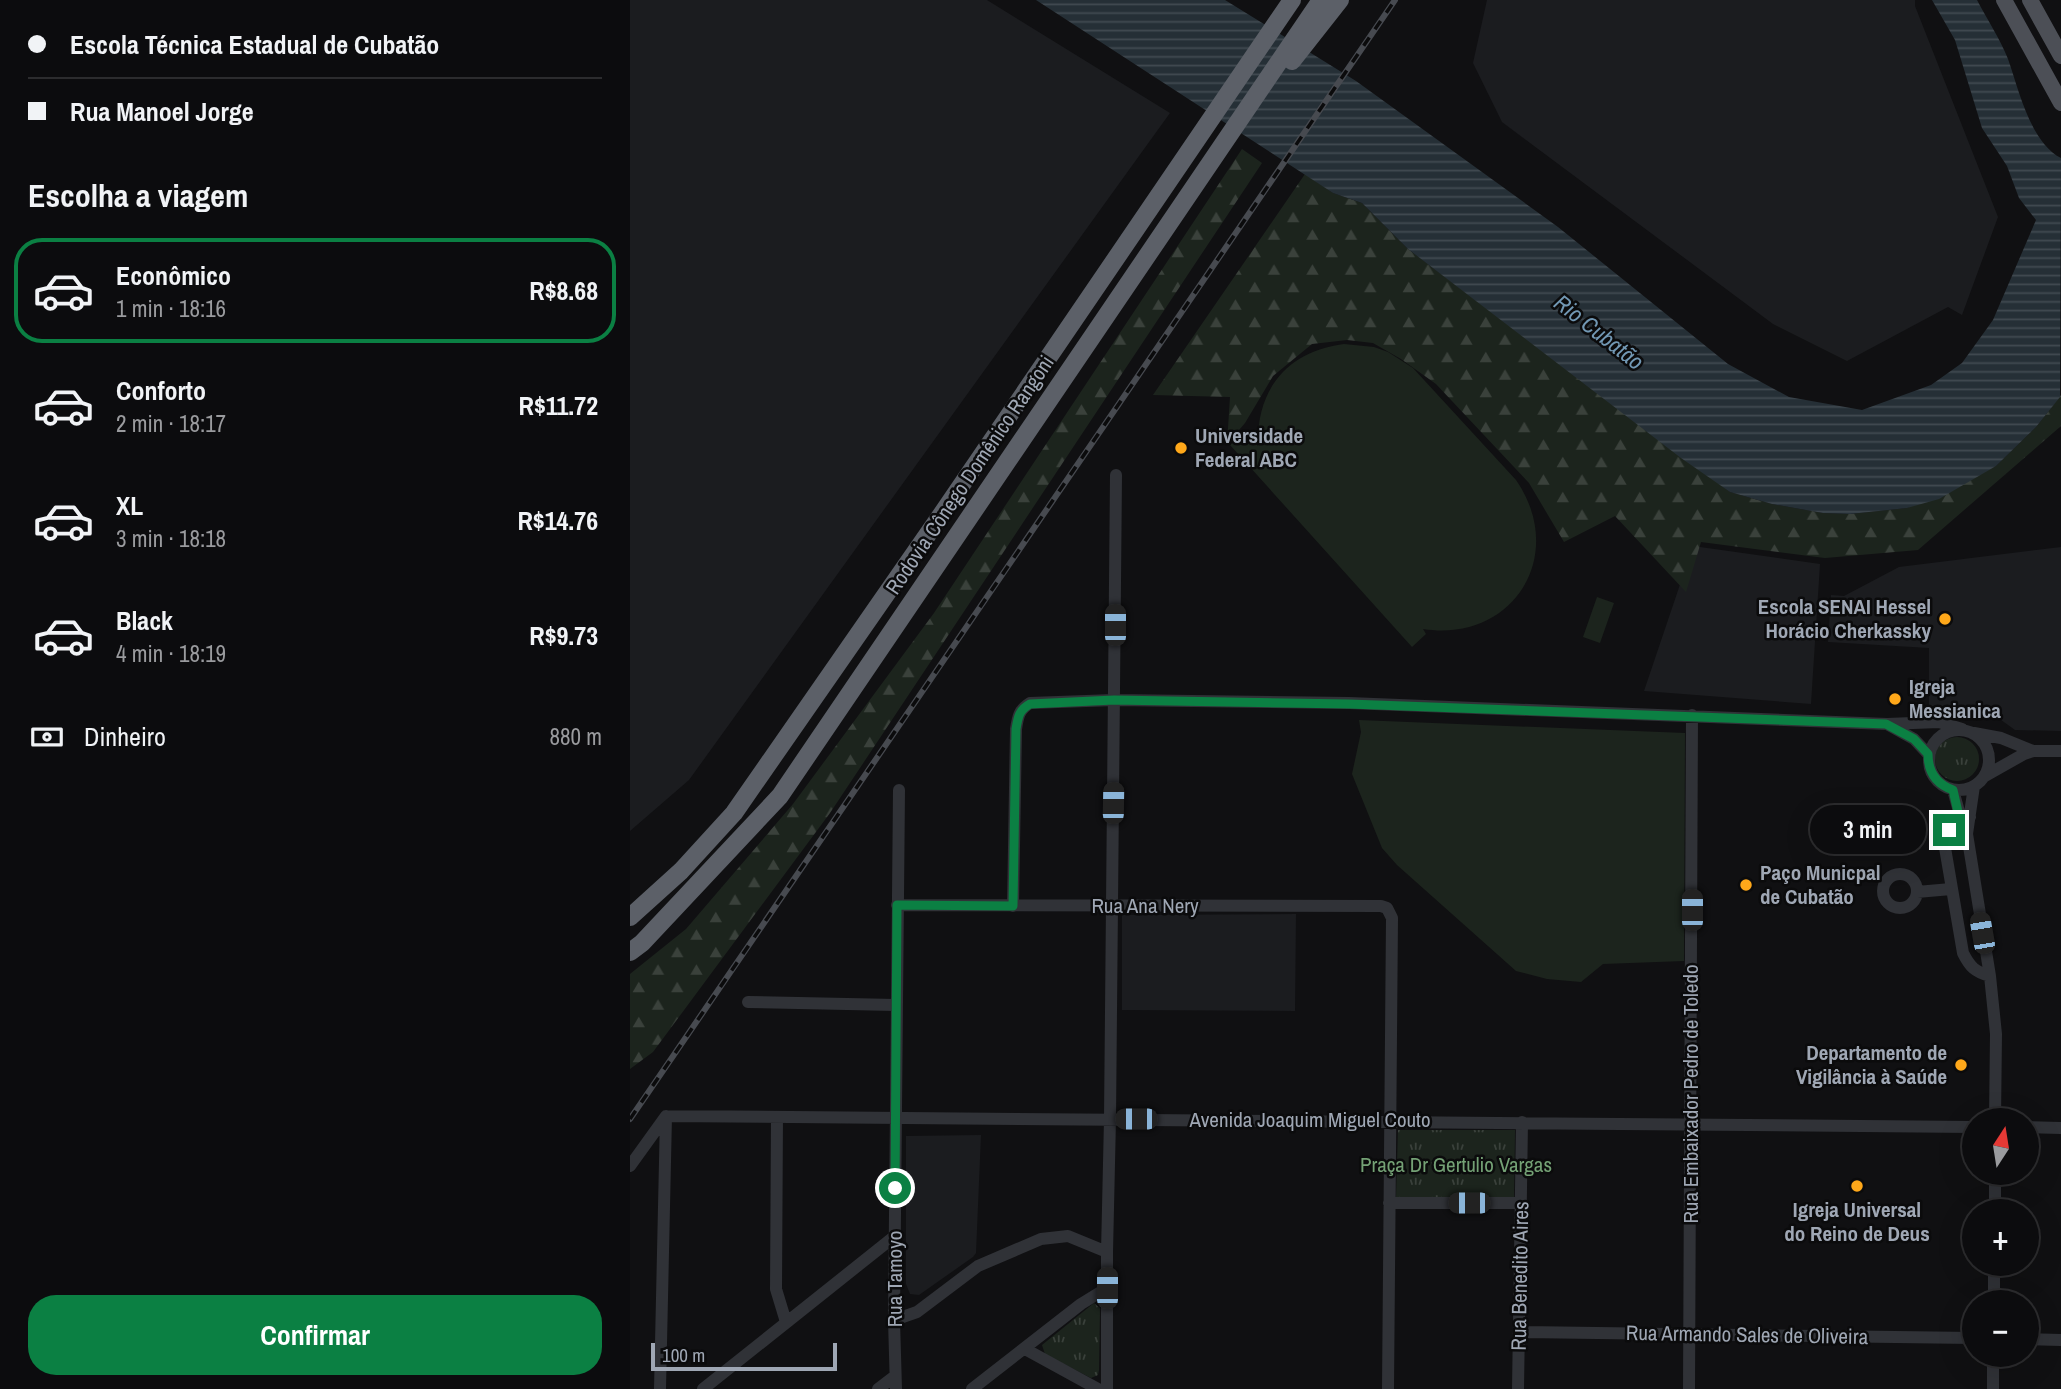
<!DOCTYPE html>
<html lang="pt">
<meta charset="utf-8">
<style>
body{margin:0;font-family:"Archivo Narrow",sans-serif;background:#1a1a1c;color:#f1f3f6;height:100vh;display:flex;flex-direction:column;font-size:26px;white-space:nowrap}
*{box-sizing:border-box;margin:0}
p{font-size:23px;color:#9a9b9e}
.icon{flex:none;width:38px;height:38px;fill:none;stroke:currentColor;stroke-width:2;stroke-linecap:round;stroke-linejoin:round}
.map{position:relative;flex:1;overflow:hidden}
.drawer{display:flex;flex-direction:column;background:#0c0c0e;width:630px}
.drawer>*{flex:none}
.top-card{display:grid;align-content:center;height:154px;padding:0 28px;background:#0c0c0e}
.needle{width:46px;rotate:12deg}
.tools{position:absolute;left:1332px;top:1108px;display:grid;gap:14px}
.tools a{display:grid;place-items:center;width:77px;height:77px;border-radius:50%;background:#0c0c0e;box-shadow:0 7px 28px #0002,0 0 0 2px #2c2c2e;font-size:35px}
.scale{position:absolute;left:21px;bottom:18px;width:186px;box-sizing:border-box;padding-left:7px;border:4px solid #9fa7b4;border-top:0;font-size:19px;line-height:24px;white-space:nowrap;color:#9fa7b4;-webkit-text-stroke:5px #0b0b0c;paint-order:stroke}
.end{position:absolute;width:32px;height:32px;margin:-16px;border:9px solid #0b8043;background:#fff;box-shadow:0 0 0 4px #fff}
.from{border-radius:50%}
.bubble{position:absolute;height:49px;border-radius:24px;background:#0c0c0e;box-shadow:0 7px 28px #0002,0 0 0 2px #2c2c2e;font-size:23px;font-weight:800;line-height:49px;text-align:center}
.car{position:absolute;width:21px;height:42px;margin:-21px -10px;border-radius:9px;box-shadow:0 0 5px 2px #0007;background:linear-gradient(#222 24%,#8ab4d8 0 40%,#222 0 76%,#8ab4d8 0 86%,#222 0)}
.top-card b{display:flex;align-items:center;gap:24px;height:66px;font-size:26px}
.top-card b+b{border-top:2px solid #2c2c2e}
.top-card i{width:18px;height:18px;background:#f1f3f6}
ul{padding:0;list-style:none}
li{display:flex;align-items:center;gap:21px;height:105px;margin:0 14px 10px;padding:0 14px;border:4px solid transparent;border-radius:28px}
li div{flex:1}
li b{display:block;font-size:26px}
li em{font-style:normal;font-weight:800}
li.active{border-color:#0b8043}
li>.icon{width:63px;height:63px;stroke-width:1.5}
h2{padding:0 28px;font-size:32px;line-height:84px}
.pay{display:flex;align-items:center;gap:18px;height:77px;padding:0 28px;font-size:26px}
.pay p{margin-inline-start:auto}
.cta{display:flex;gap:14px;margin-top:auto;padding:14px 28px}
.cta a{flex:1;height:80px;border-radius:28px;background:#0b8043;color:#fff;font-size:28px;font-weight:800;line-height:80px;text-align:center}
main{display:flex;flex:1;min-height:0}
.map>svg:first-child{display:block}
</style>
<main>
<section class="drawer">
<div class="top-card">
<b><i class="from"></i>Escola Técnica Estadual de Cubatão</b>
<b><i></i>Rua Manoel Jorge</b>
</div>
<h2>Escolha a viagem</h2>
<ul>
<li class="active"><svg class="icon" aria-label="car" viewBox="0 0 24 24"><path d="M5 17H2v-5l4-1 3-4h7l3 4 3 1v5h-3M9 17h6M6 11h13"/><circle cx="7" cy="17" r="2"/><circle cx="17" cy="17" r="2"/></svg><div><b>Econômico</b><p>1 min · 18:16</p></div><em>R$8.68</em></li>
<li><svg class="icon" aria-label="car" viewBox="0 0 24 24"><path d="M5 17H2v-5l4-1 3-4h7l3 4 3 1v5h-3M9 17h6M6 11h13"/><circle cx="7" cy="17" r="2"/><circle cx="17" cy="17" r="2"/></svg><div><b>Conforto</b><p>2 min · 18:17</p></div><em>R$11.72</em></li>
<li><svg class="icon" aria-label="car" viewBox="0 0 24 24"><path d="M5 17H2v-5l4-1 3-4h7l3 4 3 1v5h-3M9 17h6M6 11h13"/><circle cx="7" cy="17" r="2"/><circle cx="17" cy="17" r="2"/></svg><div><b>XL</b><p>3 min · 18:18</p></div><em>R$14.76</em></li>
<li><svg class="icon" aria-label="car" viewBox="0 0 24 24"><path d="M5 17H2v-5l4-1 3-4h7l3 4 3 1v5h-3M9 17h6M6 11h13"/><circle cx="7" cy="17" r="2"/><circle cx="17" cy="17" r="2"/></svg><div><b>Black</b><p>4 min · 18:19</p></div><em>R$9.73</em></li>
</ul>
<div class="pay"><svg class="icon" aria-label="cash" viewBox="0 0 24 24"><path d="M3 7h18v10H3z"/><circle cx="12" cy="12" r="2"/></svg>Dinheiro<p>880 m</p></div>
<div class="cta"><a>Confirmar</a></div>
</section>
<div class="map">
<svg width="1431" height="1389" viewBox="0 0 1431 1389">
<defs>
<pattern id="forest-firs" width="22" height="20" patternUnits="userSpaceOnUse" patternTransform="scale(1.75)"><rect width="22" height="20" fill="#1c241d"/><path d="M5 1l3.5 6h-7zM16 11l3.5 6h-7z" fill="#3a413b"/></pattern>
<pattern id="park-tufts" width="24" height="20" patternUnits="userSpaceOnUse" patternTransform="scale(1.75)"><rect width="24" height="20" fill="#1c241d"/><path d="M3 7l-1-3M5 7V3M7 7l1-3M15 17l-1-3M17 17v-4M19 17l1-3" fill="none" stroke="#3a413b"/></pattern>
<pattern id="water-rules" width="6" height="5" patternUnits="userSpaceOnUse" patternTransform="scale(1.75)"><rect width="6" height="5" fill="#252f36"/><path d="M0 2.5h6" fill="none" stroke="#414a51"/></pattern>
</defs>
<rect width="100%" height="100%" fill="#101012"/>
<path fill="#1b1c1f" d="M0,0H357L540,113L59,780L0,831Z
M857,0H1285V6L1368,217L1332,315L1318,307L1217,361L1143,324L872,122L843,63Z
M1063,546L1190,564L1181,704L1014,691Z
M1431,547V731L1385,730L1360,712L1328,708L1299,709V648L1198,642L1201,595L1214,596L1269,567Z
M666,914L665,1011L492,1010V915Z
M351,1135L346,1253L343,1257L289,1295L280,1294L276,1284V1136Z"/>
<path fill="#1c241d" d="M714,344L744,347L758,352L783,368L886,480C938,555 883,643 793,629L796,634L782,647L600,445L615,432L628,446C626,389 658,351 714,344Z
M967,597L984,603L970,643L953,637Z
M729,720L1055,733L1054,961L973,964L951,982L917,979L886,971L767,865L752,848L722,774L731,732Z"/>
<path fill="url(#forest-firs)" d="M612,149L632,163L200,813L23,1052L0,1069V974L56,929L163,804L304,613Z
M675,174L703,193L732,203L778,249L1100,492L1142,504L1193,513L1220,514L1277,508L1366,466L1406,427L1431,395V426L1288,550L1195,558L1071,542L1056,592L985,516L934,542L899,483L806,384L771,359L743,343L717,340L682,344L643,376L615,423L597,444L600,397L523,395Z"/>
<path fill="url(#park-tufts)" d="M1305 759a22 22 0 1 1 44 0a22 22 0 1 1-44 0Z
M768,1130H885L884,1199H766Z
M464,1303L470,1308L469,1370L468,1375L461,1378L415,1354L412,1345Z"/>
<path fill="url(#water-rules)" d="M406,0H595L726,81L928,227L1098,364L1159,397L1232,410L1301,385L1332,363L1363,320L1406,220L1389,198L1377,166L1352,128L1325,40L1302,0H1347C1357,19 1370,39 1378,59C1389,90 1400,142 1431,158L1430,397L1406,427L1366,466L1309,499L1277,508L1220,514L1193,513L1142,504L1100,492L1051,458L778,249L732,203L703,193Z"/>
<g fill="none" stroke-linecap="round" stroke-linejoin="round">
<path stroke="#303237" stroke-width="12" d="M1257,724L1284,739L1298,754
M1299 760a30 30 0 1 1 60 0a30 30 0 1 1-60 0Z
M1344,733L1371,738L1403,751
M1355,776L1394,754L1403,751H1431
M1344,786L1337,834L1360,976L1366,1034L1365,1120
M1323,790L1333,826
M1340,817L1319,830L1314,842L1333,953C1340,967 1345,972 1360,976
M1253 891a17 17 0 1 1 34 0a17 17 0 1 1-34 0Z
M1287,892L1321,889
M267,905L751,906L757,908L762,918L758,1389
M383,906L386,729C388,716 389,710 400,703L484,700L719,703L1257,724L1309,722L1332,729
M118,1002L266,1005
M147,1117L146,1289L156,1322
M1396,1127L1431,1128
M0,1166L36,1116L1344,1127
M759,1203H892
M1365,1211V1172
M1364,1302V1264
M264,1320L287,1312L348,1266L411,1239L438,1236L477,1252
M890,1332L1344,1338
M1396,1339L1431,1340
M395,1349L468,1389
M30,1389L36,1116
M73,1389L265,1236
M248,1389L265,1376
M266,1389L264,1320L269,790
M342,1389L451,1304L477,1288
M477,1389V1252L480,1119L486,475
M888,1389L892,1122
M1059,1389L1062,715
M1363,1389V1354"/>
<path stroke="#4c4f56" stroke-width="16" d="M1374,0L1431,103
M1400,0L1431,56"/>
<path stroke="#5c6068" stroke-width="18" d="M662,61L710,0
M0,917L51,871L104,813L307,521L662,0
M0,952L12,943L150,796L691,0"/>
<g stroke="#474a50" stroke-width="6">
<path id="rail" d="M0,1119L765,0"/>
</g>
<use href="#rail" stroke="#0b0b0c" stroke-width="3.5" stroke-dasharray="10" stroke-linecap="butt"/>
</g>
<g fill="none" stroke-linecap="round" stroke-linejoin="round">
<path stroke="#0b8043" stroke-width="9" d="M265,1188L267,905L383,906L386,729C388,717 389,710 400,704L484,700L719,704L1256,724L1284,739L1298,754C1298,772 1306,784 1323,790L1330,821L1319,830"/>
</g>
<g fill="#ffa81a" stroke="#0b0b0c" stroke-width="2.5">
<circle cx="551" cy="448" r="7"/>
<circle cx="1315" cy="619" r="7"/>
<circle cx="1265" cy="699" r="7"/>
<circle cx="1116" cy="885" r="7"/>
<circle cx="1331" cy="1065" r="7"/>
<circle cx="1227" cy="1186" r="7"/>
</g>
<g text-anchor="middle" stroke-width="5" stroke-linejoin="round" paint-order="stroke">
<g font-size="21" font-weight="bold" fill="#9fa7b4" stroke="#0b0b0c" text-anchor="start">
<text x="565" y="443">Universidade<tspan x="565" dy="24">Federal ABC</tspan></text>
<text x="1301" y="614" text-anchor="end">Escola SENAI Hessel<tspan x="1301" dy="24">Horácio Cherkassky</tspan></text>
<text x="1279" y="694">Igreja<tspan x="1279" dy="24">Messianica</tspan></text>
<text x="1130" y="880">Paço Municpal<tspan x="1130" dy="24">de Cubatão</tspan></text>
<text x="1317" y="1060" text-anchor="end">Departamento de<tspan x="1317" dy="24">Vigilância à Saúde</tspan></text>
<text x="1227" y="1217" text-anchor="middle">Igreja Universal<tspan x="1227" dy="24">do Reino de Deus</tspan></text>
</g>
<g font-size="21" fill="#9fa7b4" stroke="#0b0b0c">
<text transform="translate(340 475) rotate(-56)" y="7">Rodovia Cônego Domênico Rangoni</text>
<text x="515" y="913">Rua Ana Nery</text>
<text transform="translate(1061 1094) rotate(-90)" y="7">Rua Embaixador Pedro de Toledo</text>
<text x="680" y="1127">Avenida Joaquim Miguel Couto</text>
<text transform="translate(890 1276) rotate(-89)" y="7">Rua Benedito Aires</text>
<text transform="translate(265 1279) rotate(-90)" y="7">Rua Tamoyo</text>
<text transform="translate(1117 1335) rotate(1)" y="7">Rua Armando Sales de Oliveira</text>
</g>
<g font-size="21" fill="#74a175" stroke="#0b0b0c">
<text x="826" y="1172">Praça Dr Gertulio Vargas</text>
</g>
<g font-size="23" font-style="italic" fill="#7298b4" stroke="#0b0b0c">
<text transform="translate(969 332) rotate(38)" y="8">Rio Cubatão</text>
</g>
</g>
</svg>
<div class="tools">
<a><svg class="needle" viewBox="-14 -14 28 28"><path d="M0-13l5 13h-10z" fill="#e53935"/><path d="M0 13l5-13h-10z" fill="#9a9b9e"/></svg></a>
<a>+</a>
<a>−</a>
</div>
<div class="scale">100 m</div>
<i class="end from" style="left:265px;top:1188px"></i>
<i class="end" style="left:1319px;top:830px"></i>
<div class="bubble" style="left:1180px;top:805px;width:116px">3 min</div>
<i class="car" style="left:485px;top:625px;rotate:0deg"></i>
<i class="car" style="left:483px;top:803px;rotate:1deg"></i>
<i class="car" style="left:1062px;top:910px;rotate:0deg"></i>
<i class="car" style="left:1352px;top:933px;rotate:350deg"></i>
<i class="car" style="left:506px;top:1119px;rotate:270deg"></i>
<i class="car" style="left:839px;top:1203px;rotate:270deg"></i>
<i class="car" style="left:477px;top:1288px;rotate:0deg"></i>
</div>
</main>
